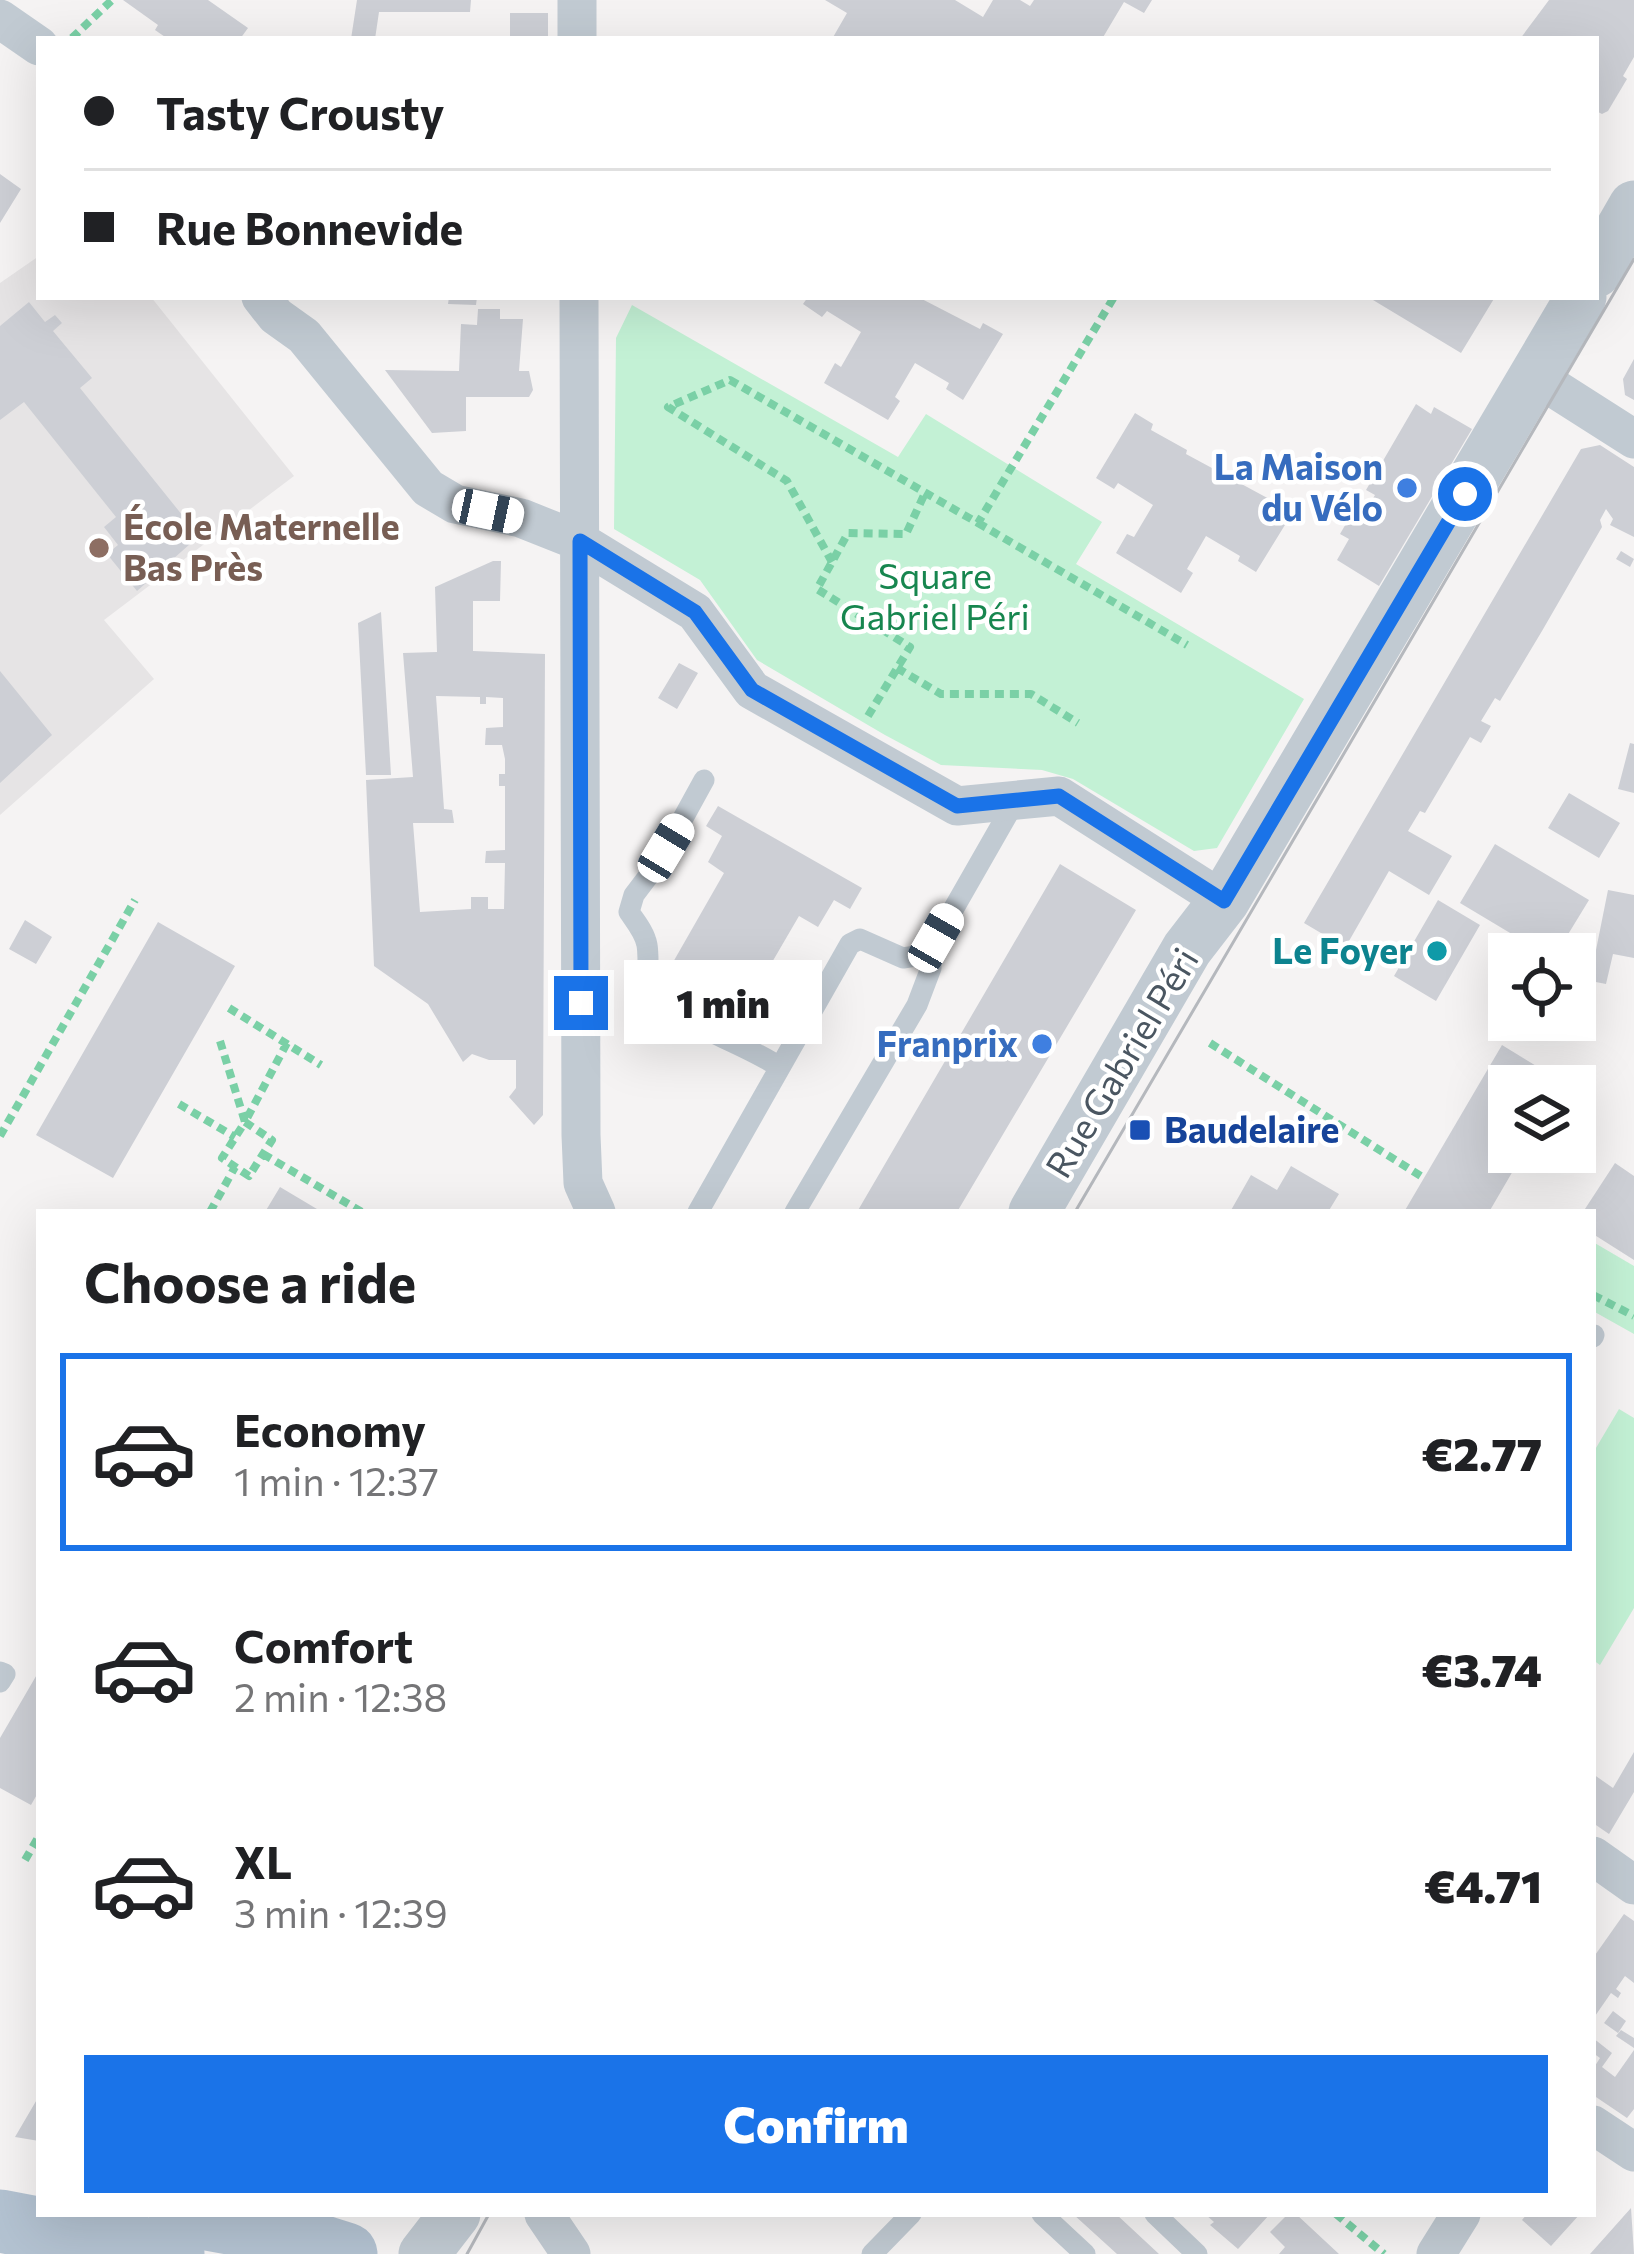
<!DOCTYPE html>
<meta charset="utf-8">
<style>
body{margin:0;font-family:Commissioner,sans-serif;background:#f6f6f6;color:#202124;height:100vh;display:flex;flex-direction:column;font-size:45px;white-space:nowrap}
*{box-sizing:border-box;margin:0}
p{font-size:39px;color:#757577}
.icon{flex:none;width:66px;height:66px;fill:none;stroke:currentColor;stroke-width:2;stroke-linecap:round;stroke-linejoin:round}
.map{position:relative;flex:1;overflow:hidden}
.drawer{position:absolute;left:36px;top:1209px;width:1560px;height:1008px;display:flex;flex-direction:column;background:#fff;border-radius:0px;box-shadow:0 12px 48px #0002}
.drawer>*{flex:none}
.banner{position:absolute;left:36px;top:36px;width:1563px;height:264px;border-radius:0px;box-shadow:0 12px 48px #0002;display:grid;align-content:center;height:264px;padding:0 48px;background:#fff}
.buttons{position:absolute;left:1488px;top:933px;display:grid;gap:24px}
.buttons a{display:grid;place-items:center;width:108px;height:108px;border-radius:0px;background:#fff;box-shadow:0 12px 48px #0002;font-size:60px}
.end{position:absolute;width:54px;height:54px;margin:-27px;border:15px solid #1a73e8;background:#fff;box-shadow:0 0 0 6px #fff}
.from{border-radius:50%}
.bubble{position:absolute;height:84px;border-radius:0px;background:#fff;box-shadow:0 12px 48px #0002;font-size:39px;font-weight:800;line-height:84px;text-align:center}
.car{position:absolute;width:36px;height:72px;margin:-36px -18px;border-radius:15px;box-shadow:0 0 9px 3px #0007;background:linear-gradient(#fff 24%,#345 0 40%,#fff 0 76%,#345 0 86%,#fff 0)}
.banner b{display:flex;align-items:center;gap:42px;height:114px;font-size:45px}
.banner b+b{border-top:3px solid #e0e0e0}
.banner i{width:30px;height:30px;background:#202124}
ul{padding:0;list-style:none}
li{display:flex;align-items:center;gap:36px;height:198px;margin:0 24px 18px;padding:0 24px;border:6px solid transparent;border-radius:0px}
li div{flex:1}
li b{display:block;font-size:45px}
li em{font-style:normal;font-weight:800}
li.active{border-color:#1a73e8}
li>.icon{width:108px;height:108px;stroke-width:1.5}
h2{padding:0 48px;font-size:54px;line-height:144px}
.primary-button{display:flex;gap:24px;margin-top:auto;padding:24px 48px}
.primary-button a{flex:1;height:138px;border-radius:0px;background:#1a73e8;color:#fff;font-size:48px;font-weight:800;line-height:138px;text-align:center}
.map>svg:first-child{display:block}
</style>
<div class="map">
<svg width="1634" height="2254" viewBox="0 0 1634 2254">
<rect width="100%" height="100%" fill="#f5f3f3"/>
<path fill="#e6e4e5" d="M39,256V297H151L294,476L104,620L154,679L0,815V283Z"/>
<path fill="#c3f1d5" d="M632,305L898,457L926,414L1102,522L1076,564L1304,699L1217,848L1194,851L1073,779L1042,770L941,765L885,735L757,660L700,580L614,529L616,338Z
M1593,1242L1634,1266V1334L1593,1311Z
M1619,1409L1634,1418V1608L1600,1665L1593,1660V1453Z"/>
<path fill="#cdcfd5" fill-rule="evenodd" d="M123,0H208L248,28L240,39H168L155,30L158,25Z
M357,0H471L470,12H379L375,39H351Z
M825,0H955L983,17L993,0H1020L1030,6L1034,0H1152L1144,13L1124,2L1102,39H832L847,13Z
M1549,0H1634V57L1623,76L1627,79L1608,111L1602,114L1596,111V39H1520Z
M510,13H548V39H510Z
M0,174L21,189L0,223Z
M449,297H477L476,305L448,304Z
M808,297H918L980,329L983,323L1003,334L963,400L946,389L949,383L915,363L895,397L900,401L888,420L824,383L835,363L841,367L861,332L827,311L822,317L803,304Z
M1375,297H1495L1461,353L1373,300Z
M29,302L45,322L55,315L62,323L53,331L92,378L80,388L199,536L137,591L107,554L118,545L104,527L116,517L24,402L0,420V326Z
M478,309H500V319H523L519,371H529L533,390L529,397H466V431L432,433L385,370L459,371L461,324L477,325Z
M1634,359V400L1625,395L1623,379Z
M1416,404L1431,414L1434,407L1472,429L1379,586L1337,560L1349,539L1340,534L1351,515L1360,520L1375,495L1366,490Z
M1135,413L1153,424L1151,430L1187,450L1186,454L1273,501L1277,496L1296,507L1256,572L1238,561L1240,556L1206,536L1187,569L1193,573L1181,593L1116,553L1127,534L1134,537L1153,505L1118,483L1114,489L1096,478Z
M1600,445L1634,467V537L1610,525L1613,519L1606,509L1600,520L1602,527L1542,631L1500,701L1495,698L1481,721L1491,726L1481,743L1470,737L1425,813L1420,811L1408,831L1452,856L1429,895L1389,871L1349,941L1357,945L1353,952L1304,923L1581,449Z
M1621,551L1634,559L1630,567L1616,559Z
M493,561H501L500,601H473V651L545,654L543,1115L534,1125L509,1097L516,1088V1060H489L472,1054L463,1062L428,1004L374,966L366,780L413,777L403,653L437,652L435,587ZM436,696L480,697V704H486V697L503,698V727L486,728L485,745H502L505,759V774H499V786H505V850L486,851L485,863H505L504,909H488V897H471V909L420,912L413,823H454L452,810L444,809Z
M381,612L391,775H366L358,623Z
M679,663L698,673L677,709L658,698Z
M0,671L52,735L0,783Z
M1630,743L1634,744V793L1618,789Z
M1569,793L1620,823L1599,858L1548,828Z
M718,806L862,888L850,909L834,900L818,927L799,916L746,1007L672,964L724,873L708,862L722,836L706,826Z
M1495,844L1589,900L1556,954H1545L1460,903Z
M1060,864L1136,910L957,1212H857Z
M1608,890L1634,895V958L1613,954L1606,984L1575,978V954H1566L1567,944L1596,950Z
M1438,900L1480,925L1436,1001L1394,976Z
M25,920L52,937L36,964L9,949Z
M158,922L235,966L113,1178L36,1135Z
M1502,1045L1564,1083L1562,1086H1509V1152H1524L1489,1212H1404Z
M1615,1163L1634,1176V1260L1593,1234V1212H1583Z
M1291,1166L1339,1194L1328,1212H1230L1251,1175L1277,1190Z
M280,1187L322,1212H265Z
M39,1671V1791L31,1805L0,1788V1738Z
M1634,1752V1792L1609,1834L1593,1823V1774L1613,1788Z
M1624,1914L1634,1921V1983L1625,1976L1616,1989L1621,1993L1618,1998L1611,1993L1593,2019V1958Z
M1613,2011L1626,2021L1618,2033L1604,2023Z
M1621,2030L1634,2038V2048L1616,2036Z
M1593,2038L1612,2053L1602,2067L1615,2077L1634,2050V2109L1627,2118L1593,2095V2069L1600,2058L1593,2053Z
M39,2096V2141L15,2137Z
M1631,2208L1634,2254H1590Z
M1073,2214H1116L1159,2254H1117Z
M1205,2214H1270L1238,2249L1210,2225L1214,2222Z
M1288,2214H1296L1339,2254H1279L1285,2247L1270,2232Z
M1527,2214H1580L1551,2246L1522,2220Z"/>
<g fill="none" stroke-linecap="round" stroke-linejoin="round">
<path stroke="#7ad0a6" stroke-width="8" stroke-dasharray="9 6" stroke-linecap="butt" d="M72,38L112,0
M978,523L1187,645
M832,562L787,481L668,407L730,380L978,523L1114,297
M897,668L941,694H1031L1078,723
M868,716L910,647L817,589L848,533L906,534L925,493
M229,1008L321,1065
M220,1041L245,1122L287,1043
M1210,1043L1424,1178
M179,1104L235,1137
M245,1122L272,1140L249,1176L222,1158Z
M0,1136L135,900
M263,1154L362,1212
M210,1212L235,1167
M1593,1295L1634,1316
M25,1860L39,1836
M1336,2214L1384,2254"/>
<path stroke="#c1cad2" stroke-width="21" d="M704,780L659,862L634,895L629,912C636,922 645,933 647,945C650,963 644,983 657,999C676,1022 749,1045 779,1067
M698,1212L850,944L860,939L903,958L929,954
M795,1212L917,1005L931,968L930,950L1014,803
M1593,1337L1594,1335
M0,1672L5,1674L0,1682
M1042,2214L1085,2254
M1155,2214L1197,2254
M872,2254L911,2214"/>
<path stroke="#c1cad2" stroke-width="39" d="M577,0V39
M0,19L39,46
M261,297L276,316L304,336L428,488L455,504L521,518L579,541L695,612L752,690L957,806L1059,796L1224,901
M579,297L581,1135L583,1183L596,1212
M1535,376L1634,439
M1593,1856L1634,1885
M1593,2125L1634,2152
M544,2214L571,2254
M1436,2254L1461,2214"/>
<path stroke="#c1cad2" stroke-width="51" d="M1596,272L1634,206
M1034,1212L1187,949L1224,901L1581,297
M424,2254L455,2214"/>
<path stroke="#b3c2d1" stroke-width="63" d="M180,2214L273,2231L346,2254
M0,2221L173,2254"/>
<path stroke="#b5b8bd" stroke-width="3" d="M1075,1212L1634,259
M467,2254L489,2214"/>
</g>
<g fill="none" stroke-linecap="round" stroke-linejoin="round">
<path stroke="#1a73e8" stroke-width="15" d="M581,1003L580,541L695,612L752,690L957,806L1059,796L1224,901L1465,494"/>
</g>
<g fill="#3f7fe0" stroke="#fff" stroke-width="4.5">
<circle cx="1407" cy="488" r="12"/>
<circle cx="1042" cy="1044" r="12"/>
</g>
<circle fill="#8d6e63" stroke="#fff" stroke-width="4.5" cx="99" cy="548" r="12"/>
<circle fill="#0f9aa8" stroke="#fff" stroke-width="4.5" cx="1437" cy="951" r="12"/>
<rect fill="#1a4fb4" stroke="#fff" stroke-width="4.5" x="1128" y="1118" width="24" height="24" rx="6"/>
<g text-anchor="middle" stroke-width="9" stroke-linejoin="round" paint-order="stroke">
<g font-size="36" font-weight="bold" fill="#366cbe" stroke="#fff" text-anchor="end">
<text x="1383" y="480">La Maison<tspan x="1383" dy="41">du Vélo</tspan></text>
<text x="1018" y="1057">Franprix</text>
</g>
<g font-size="36" font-weight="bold" fill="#785e54" stroke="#fff" text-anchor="start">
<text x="123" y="540">École Maternelle<tspan x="123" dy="41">Bas Près</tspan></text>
</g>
<g font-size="36" fill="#17864f" stroke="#fff">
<text x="935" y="589">Square<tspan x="935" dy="41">Gabriel Péri</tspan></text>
</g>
<g font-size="36" font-weight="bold" fill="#0d838f" stroke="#fff" text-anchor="end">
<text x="1413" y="964">Le Foyer</text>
</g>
<g font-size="36" fill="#4a5661" stroke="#fff">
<text transform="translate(1122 1063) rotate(-59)" y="13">Rue Gabriel Péri</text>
</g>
<g font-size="36" font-weight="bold" fill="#164399" stroke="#fff" text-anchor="start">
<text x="1164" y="1143">Baudelaire</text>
</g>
</g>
</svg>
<div class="buttons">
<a><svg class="icon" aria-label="locate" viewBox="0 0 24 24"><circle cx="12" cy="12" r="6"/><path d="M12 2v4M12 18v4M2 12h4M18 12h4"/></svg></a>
<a><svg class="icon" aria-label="layers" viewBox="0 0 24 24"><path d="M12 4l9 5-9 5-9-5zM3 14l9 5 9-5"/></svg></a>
</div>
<i class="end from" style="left:1465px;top:494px"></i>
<i class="end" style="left:581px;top:1003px"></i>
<div class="bubble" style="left:624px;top:960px;width:198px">1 min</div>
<i class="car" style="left:488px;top:511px;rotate:102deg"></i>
<i class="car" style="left:666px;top:848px;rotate:31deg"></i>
<i class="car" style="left:936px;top:938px;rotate:30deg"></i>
<div class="banner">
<b><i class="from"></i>Tasty Crousty</b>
<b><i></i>Rue Bonnevide</b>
</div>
<section class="drawer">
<h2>Choose a ride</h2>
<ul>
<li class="active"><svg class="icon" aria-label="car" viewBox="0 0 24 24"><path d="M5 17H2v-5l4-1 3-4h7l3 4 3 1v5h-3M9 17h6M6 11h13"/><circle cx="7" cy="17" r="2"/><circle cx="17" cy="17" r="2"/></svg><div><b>Economy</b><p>1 min · 12:37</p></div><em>€2.77</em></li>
<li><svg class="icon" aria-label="car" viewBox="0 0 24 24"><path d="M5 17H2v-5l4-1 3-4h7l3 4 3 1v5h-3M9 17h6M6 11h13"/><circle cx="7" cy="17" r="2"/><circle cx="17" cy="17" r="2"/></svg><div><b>Comfort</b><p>2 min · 12:38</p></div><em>€3.74</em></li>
<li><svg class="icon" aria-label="car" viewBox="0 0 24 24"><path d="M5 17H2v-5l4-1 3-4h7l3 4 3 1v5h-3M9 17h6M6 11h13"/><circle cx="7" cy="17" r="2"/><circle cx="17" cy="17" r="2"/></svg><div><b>XL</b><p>3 min · 12:39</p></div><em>€4.71</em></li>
</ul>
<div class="primary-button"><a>Confirm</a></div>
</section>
</div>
